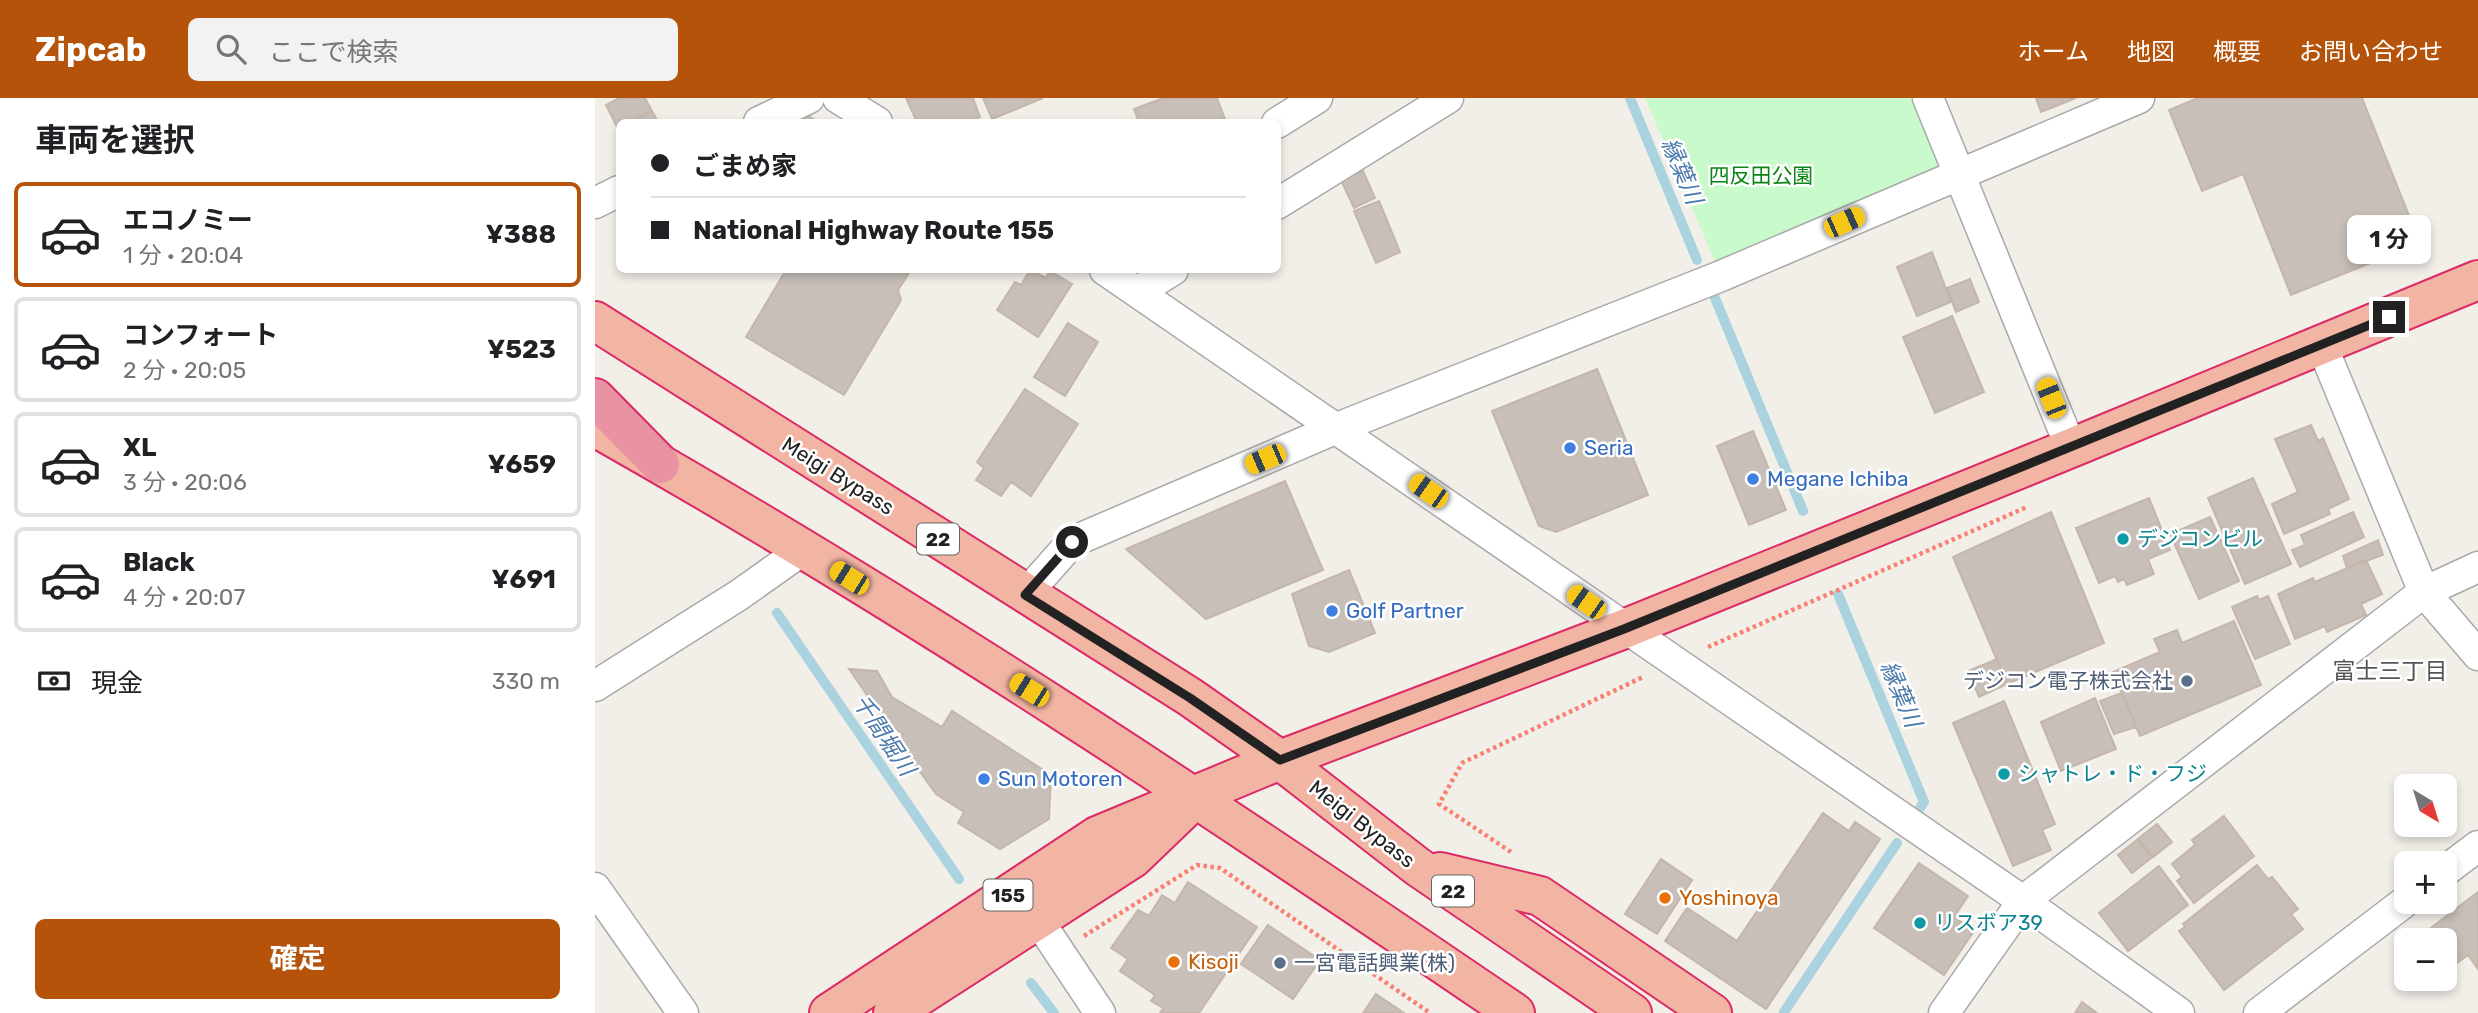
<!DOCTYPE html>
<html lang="ja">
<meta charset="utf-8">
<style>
body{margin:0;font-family:Rubik,"Noto Sans JP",sans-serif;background:#f2f2f2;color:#202124;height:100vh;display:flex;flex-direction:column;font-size:26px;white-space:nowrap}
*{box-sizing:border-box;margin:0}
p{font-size:23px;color:#757577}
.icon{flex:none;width:38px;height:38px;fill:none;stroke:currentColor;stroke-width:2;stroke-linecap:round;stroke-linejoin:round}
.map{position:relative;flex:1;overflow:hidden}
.sheet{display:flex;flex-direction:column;background:#fff;width:595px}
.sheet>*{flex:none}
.hud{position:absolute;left:21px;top:21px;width:665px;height:154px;border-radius:10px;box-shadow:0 4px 10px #0003;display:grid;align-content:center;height:154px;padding:0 35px;background:#fff}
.needle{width:46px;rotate:142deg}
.controls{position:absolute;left:1799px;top:676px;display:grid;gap:14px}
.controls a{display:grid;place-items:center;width:63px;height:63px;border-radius:10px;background:#fff;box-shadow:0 4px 10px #0003;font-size:35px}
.end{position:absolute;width:32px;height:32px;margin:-16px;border:9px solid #222;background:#fff;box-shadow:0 0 0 4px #fff}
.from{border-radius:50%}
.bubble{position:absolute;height:49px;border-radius:10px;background:#fff;box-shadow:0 4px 10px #0003;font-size:23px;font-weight:700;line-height:49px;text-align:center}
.car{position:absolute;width:21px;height:42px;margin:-21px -10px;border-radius:9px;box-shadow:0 0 5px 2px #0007;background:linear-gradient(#f5c518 24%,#345 0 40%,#f5c518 0 76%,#345 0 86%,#f5c518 0)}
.hud b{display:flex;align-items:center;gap:24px;height:66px;font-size:26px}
.hud b+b{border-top:2px solid #e0e0e0}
.hud i{width:18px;height:18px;background:#202124}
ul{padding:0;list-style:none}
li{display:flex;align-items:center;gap:21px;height:105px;margin:0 14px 10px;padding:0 21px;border:4px solid #e0e0e0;border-radius:10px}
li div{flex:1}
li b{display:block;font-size:26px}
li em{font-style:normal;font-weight:700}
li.selected{border-color:#b45309}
li>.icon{width:63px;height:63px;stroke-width:1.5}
h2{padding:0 35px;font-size:32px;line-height:84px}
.pay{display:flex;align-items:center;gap:18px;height:77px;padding:0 35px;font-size:26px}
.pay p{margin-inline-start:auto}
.action{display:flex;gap:14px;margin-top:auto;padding:14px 35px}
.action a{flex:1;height:80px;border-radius:10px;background:#b45309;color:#fff;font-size:28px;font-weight:700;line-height:80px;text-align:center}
header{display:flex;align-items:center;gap:42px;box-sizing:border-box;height:98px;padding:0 35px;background:#b45309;color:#fff}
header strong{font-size:33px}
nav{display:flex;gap:38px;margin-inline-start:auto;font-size:24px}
.search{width:490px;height:63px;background:#f2f2f2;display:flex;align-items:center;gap:18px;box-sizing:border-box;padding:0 24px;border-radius:10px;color:#757577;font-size:26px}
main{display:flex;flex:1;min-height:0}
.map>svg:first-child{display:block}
</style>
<header>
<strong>Zipcab</strong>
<div class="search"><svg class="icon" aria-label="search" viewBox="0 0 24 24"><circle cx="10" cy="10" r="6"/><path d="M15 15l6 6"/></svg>ここで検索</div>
<nav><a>ホーム</a><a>地図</a><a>概要</a><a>お問い合わせ</a></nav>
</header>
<main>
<section class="sheet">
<h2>車両を選択</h2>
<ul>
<li class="selected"><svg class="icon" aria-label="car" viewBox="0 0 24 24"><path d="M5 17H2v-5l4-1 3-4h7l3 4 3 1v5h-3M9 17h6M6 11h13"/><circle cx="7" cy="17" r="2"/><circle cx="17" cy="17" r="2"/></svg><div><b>エコノミー</b><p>1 分 · 20:04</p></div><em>¥388</em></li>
<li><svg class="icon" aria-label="car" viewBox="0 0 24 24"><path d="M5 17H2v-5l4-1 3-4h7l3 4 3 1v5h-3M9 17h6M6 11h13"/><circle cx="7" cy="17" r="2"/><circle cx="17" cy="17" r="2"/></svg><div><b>コンフォート</b><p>2 分 · 20:05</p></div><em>¥523</em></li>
<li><svg class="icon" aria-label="car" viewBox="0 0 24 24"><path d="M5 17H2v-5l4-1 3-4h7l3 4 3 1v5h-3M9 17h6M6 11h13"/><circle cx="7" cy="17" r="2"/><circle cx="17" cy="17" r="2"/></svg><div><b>XL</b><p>3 分 · 20:06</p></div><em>¥659</em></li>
<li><svg class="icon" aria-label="car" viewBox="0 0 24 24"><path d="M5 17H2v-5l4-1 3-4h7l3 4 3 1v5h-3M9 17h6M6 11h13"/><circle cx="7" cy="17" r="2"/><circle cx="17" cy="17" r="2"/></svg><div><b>Black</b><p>4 分 · 20:07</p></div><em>¥691</em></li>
</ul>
<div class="pay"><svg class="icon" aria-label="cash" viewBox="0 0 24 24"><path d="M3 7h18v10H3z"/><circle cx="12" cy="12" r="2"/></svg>現金<p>330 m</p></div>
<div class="action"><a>確定</a></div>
</section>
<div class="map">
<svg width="1883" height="915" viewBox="0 0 1883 915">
<rect width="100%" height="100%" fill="#f2efe9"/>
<path fill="#c8facc" d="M1050,0H1333L1362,75L1126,178Z"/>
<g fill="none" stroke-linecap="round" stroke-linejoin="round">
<path stroke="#aad3df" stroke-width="10" d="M1035,0L1102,162
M1120,200L1208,413
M1243,496L1329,704L1325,710
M182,515L364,781
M436,885L459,915
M1189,914L1302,745"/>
</g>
<path fill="#c7bfb8" stroke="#c4b6ab" stroke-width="2" d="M24,0H50L57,13L35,24H24L23,31L11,7Z
M311,0H378L385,19L374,24H322Z
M388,0H448L397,21Z
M568,0H622L631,24H544L539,11Z
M1441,0H1481L1446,14Z
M1603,0H1767L1825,145L1696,197L1648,76L1607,93L1574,12Z
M57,13L63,24H35Z
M208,15L224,24H202Z
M768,73L780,100L759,110L746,82Z
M784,103L805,154L781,165L759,113Z
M1337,154L1356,204L1322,218L1302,169Z
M191,172H316L303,192L306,202L249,297L151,239Z
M435,172L451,180L455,173L477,186L443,239L402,212L420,184L426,187Z
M1375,181L1384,204L1361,214L1352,190Z
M1357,218L1389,294L1340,315L1308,239Z
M473,225L503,244L470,298L439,279Z
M1002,271L1053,397L961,434L944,428L897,313Z
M430,291L483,326L436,398L416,384L406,398L381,382L389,370L382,364Z
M1716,327L1723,343L1728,340L1754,401L1733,411L1735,416L1689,436L1677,406L1703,394L1680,341Z
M1158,333L1191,412L1154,427L1122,348Z
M1658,380L1696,466L1650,486L1613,400Z
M690,383L728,472L611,521L531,451Z
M1554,400L1575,452L1553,461L1559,476L1532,487L1529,481L1523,484L1520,478L1504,485L1481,430Z
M1456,414L1509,545L1412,586L1358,459Z
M1758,414L1769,439L1705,469L1697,452L1710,447L1706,437Z
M1615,419L1644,483L1604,501L1575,436Z
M1783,442L1788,457L1752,470L1748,458Z
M1771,462L1787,496L1766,506L1771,517L1732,534L1730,528L1700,541L1683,496L1718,480L1720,484Z
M754,472L780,535L734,554L714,548L697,496Z
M1662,498L1664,502L1673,498L1695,546L1660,561L1637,509Z
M1639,523L1666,587L1545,638L1518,574L1565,554L1559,541L1582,532L1587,545Z
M1402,561L1412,586L1384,599L1373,573Z
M254,571L282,573L297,599L347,629L357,613L456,677L454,721L405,751L363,725L369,714L341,696L303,643L308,636L290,623Z
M1527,595L1541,629L1519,636L1505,603Z
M1500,600L1521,651L1466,673L1446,624Z
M1409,603L1460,726L1447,732L1456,752L1418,768L1358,625Z
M1228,715L1254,733L1260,724L1285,741L1171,911L1070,843L1092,810L1142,843Z
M1629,718L1659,758L1599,805L1582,783L1587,779L1577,766L1600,747L1597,742Z
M1562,726L1577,744L1558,759L1543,741Z
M1542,742L1556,760L1537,775L1523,757Z
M1066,761L1097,782L1062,836L1030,816Z
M1324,765L1373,798L1359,819L1379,833L1349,877L1279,830Z
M1662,767L1673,781L1677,779L1703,811L1696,816L1708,831L1629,892L1584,833L1590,829L1588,826Z
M1564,768L1593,807L1533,853L1504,815Z
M593,784L662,829L604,915H565L568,910L556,903L560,897L525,873L533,861L516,850L543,812L554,818L567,797L580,805Z
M1883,794V871L1873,857L1851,873L1853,876L1850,878V842H1820Z
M673,827L725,862L698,901L646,866Z
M1811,849V866L1803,855Z
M1822,880H1847L1831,892Z
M781,896L809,915H768Z
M1487,904L1502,915H1480Z"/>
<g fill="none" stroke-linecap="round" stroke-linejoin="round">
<g stroke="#a9a9a9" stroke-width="33">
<path id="minor" d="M243,0L282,24
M1333,0L1476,350
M164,24L214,0
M682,25L722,0
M0,105L24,93
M682,106L853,0
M510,172L1428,803L1584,915
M542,194L578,172
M1727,248L1829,494L1883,557
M430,497L477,444L742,330L1126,178L1544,0
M0,588L144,497L209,451
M1850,773L1883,748
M0,790L88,915
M443,822L505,915
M1349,915L1428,803L1829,494L1883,469
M1664,915L1811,803"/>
</g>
<g stroke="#dc2a67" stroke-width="42">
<path id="trunk" d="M0,223L595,599L685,662L823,769L1037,915
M0,329C317,508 619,710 920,915
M845,774L945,798L1117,915
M234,915L502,738L685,662L1029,531L1476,350L1883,182
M298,915L538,760L588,712"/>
</g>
<g stroke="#dc2a67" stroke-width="42">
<path id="motorway" d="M0,300L65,366"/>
</g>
<path stroke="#fa8072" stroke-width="4.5" stroke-dasharray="3.5 3.5" stroke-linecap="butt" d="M1113,549L1432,409
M916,754L844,706L867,665L1048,579
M489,838L602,767L625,770L835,915"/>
<use href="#minor" stroke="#fff" stroke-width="30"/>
<use href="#trunk" stroke="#f2b4a3" stroke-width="38"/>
<use href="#motorway" stroke="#e892a2" stroke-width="38"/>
</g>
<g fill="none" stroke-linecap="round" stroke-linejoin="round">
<path stroke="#222" stroke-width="9" d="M477,444L430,497L595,600L685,662L1029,531L1794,219"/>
</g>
<g fill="#3f7fe0" stroke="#fff" stroke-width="2.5">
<circle cx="975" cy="350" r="7"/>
<circle cx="1158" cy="381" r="7"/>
<circle cx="737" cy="513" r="7"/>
<circle cx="389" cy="681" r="7"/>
</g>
<g fill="#0f9aa8" stroke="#fff" stroke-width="2.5">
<circle cx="1528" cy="441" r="7"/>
<circle cx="1409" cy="676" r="7"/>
<circle cx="1325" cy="825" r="7"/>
</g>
<g fill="#5c6f8a" stroke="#fff" stroke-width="2.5">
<circle cx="1592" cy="583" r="7"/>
<circle cx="685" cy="865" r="7"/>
</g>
<g fill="#e8710a" stroke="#fff" stroke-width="2.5">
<circle cx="1070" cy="800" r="7"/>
<circle cx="579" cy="864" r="7"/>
</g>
<g text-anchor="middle" stroke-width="5" stroke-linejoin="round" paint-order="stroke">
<g fill="#fff" stroke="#646464" stroke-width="2">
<rect x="322" y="425.5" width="42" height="31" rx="5"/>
<rect x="837" y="777.5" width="42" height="31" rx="5"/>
<rect x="388.5" y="781.5" width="49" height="31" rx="5"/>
</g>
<g font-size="19" font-weight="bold" fill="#222">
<text x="343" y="448">22</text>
<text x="858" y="800">22</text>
<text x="413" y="804">155</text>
</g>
<g font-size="21" fill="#0c8416" stroke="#fff">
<text x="1166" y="85">四反田公園</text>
</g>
<g font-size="21" fill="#366cbe" stroke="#fff" text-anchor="start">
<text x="989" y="357">Seria</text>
<text x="1172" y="388">Megane Ichiba</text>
<text x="751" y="520">Golf Partner</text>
<text x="403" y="688">Sun Motoren</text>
</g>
<g font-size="21" fill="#222" stroke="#fff">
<text transform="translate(243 378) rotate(32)" y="7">Meigi Bypass</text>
<text transform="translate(767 726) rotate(38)" y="7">Meigi Bypass</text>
</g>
<g font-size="21" fill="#0d838f" stroke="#fff" text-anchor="start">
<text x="1542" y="448">デジコンビル</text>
<text x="1423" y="683">シャトレ・ド・フジ</text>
<text x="1339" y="832">リスボア39</text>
</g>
<g font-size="21" fill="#4e5e75" stroke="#fff" text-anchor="end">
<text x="1578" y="590">デジコン電子株式会社</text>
<text x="699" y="872" text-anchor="start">一宮電話興業(株)</text>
</g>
<g font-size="21" fill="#c56008" stroke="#fff" text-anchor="start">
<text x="1084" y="807">Yoshinoya</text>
<text x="593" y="871">Kisoji</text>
</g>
<g font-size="23" font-style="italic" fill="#4a7aab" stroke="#fff">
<text transform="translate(1087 73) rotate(67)" y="8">縁葉川</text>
<text transform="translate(1306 596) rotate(67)" y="8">縁葉川</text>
<text transform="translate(289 637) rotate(56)" y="8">千間堀川</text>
</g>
<g font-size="23" fill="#555" stroke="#fff">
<text x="1795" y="581">富士三丁目</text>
</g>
</g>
</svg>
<div class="controls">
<a><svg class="needle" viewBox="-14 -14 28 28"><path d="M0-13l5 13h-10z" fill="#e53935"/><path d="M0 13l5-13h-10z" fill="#757577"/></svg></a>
<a>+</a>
<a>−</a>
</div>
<i class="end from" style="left:477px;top:444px"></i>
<i class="end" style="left:1794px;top:219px"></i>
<div class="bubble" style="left:1752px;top:117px;width:84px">1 分</div>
<i class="car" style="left:1249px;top:124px;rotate:66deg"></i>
<i class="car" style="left:1456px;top:300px;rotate:338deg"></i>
<i class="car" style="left:670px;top:361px;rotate:247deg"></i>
<i class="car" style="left:833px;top:393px;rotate:305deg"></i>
<i class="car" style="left:254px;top:480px;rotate:302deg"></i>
<i class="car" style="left:991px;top:504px;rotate:305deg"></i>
<i class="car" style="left:434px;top:592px;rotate:302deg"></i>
<div class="hud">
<b><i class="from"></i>ごまめ家</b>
<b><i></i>National Highway Route 155</b>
</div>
</div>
</main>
